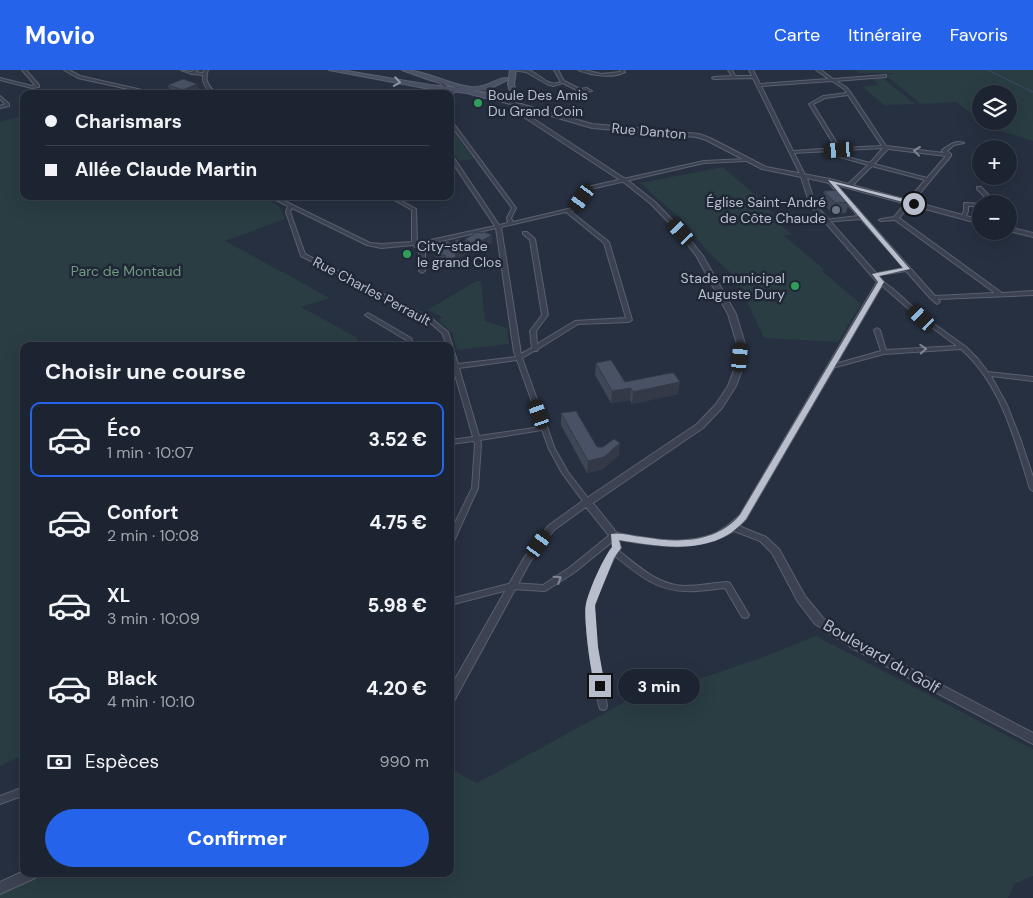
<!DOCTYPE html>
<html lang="fr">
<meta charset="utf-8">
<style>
body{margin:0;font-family:"DM Sans",sans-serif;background:#252c39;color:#f1f3f6;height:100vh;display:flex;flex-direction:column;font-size:19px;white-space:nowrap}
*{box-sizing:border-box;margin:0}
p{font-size:16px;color:#a0a4ab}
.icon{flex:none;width:28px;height:28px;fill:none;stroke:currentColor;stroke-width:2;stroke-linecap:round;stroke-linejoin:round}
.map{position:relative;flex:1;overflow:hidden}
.side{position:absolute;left:20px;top:272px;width:434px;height:535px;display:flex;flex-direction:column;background:#1d2431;border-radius:10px;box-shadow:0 5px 20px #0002,0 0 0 1px #3b414d}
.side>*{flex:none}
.guide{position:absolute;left:20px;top:20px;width:434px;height:110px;border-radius:10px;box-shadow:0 5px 20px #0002,0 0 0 1px #3b414d;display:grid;align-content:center;height:110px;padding:0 25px;background:#1d2431}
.controls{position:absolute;left:972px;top:15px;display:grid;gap:10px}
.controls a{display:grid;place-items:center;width:45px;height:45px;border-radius:50%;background:#1d2431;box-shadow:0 5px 20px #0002,0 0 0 1px #3b414d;font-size:25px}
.end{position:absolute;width:22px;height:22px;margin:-11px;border:6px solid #b8becb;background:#111;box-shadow:0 0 0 2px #111}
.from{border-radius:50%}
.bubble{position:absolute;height:35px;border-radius:18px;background:#1d2431;box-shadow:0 5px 20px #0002,0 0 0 1px #3b414d;font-size:16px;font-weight:800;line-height:35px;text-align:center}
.car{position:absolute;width:15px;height:30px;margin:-15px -8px;border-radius:6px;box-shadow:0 0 4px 1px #0007;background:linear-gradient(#222 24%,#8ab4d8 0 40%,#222 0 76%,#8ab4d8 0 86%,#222 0)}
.guide b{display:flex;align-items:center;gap:18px;height:48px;font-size:19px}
.guide b+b{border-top:1px solid #3b414d}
.guide i{width:12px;height:12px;background:#f1f3f6}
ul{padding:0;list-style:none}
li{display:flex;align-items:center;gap:15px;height:75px;margin:0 10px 8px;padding:0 15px;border:2px solid transparent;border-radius:10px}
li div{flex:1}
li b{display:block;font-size:19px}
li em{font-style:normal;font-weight:800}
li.current{border-color:#2563eb}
li>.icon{width:45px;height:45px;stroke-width:1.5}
h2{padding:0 25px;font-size:22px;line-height:60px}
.pay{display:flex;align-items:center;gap:12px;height:55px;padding:0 25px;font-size:19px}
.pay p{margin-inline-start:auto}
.button{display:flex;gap:10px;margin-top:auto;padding:10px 25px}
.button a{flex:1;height:58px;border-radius:30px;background:#2563eb;color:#fff;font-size:20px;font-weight:800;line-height:58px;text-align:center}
header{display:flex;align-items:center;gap:30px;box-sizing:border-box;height:70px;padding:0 25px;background:#2563eb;color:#fff}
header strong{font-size:24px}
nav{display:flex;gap:28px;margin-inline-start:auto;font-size:18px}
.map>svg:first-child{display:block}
</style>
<header>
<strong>Movio</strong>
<nav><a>Carte</a><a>Itinéraire</a><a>Favoris</a></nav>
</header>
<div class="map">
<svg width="1033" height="828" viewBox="0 0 1033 828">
<rect width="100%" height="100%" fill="#273041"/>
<path fill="#293d42" d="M855,0H1033V71L994,59L983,51H1009V24H981V50L956,32L921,34L885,5L895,3H860Z
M872,8H883L915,34L884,35L863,17L879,15Z
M24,45V126H261L279,136L285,149L225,171L330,228L301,237L356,267L361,276H24V684L0,696V52Z
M450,55L473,89L459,91C451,78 450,70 450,55Z
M723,97L763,132L782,156L792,164L784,166L824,199L822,201L861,234L838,272L764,268L736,208L707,181L682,150L640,113Z
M476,211H481L485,251L507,258L509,274L457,280L452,263L439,250L442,247L428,240Z
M816,566L1033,679V806L1014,814L1008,828H0V824L36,804H450V699L477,713L643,622L708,606L761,588Z"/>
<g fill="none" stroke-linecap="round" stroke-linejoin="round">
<path stroke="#3e4c69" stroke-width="1" d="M988,0L1033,22"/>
<g stroke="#59606e" stroke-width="2">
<path id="minor" d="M22,0H26L39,15V17L32,18L0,10V8L32,16L35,15Z
M64,0H69L80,6L160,24H151L78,8Z
M181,0L191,2L194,0H198L195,2L203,3L204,0H208C204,11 209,17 217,24H212C206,19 202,13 203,5L192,4Z
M512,0C517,0 523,0 528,0C540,3 547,18 561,12L554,0H558L564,11L580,19L587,18L592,21L581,23L578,21L563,13L553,16L547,14L526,2Z
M578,0H585L601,4L620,2V0H624L625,2C612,9 591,5 578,0Z
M728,0H732L735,6H752L749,0H753L760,14L829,9L816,0H821L833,9L886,5V7H885L836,11L846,17L851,23L886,76L944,83L942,81V80C949,75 956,70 964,73L954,75L947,81L951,84V86L899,148L1002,223L1033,221V225L938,229L940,232L937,234L931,229L906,201L873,206V204L904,198L861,149L823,152V151L825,150L858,146L828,112V110H832L935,226L995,223L895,150L881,151L879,150L881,149L894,147L925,110L872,96L851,117H847V115L868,95L826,83L828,82L870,93L883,78L794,83L805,105L801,106L753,8L714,9L712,8L714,7L732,6ZM832,11L844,19L847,23L823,26L809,34L836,78L793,81L761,16ZM848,25L882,76L840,78L813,34L825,28ZM888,79L946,86L927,108L874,94Z
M437,9H439L447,16V24H443L444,17L437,11Z
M457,16L460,17L451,25L448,24Z
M478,18L509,25L510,26L508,27L477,20L476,19Z
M485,25L519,34L520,35L518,36L484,27V25Z
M0,26L9,34V36L0,38V36L5,34L0,29Z
M450,50H451L516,138L511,148L513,152L572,138L587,117L704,91L746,89L748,90L746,91L704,93L591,119L576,140L570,141L609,172L632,250L629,252L578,254L538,279L537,281H534L522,288L555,379L568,402L591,432L589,434H585L562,403L549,379L542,360L480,370L481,374L478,418L454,471L453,473L450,474V463L472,418L475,374L474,371L450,374V370L473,367L453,298L450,299V295H452L450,287V276H447L442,263L427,250L301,186L286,142L288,136L268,126H274L370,173L381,174L412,172V140L387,126H393L416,139L417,172L426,171L495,156L450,89V85H452L499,155L508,153L507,148L512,138L450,54ZM292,138L367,175L381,178L413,175L415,177L419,175V201L422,203L425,201V175L496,158L514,282L516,287L458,294L448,262L431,248L305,184L290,142ZM566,142L604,173L626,248L575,251L537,274L536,261L548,245L535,169L527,162H523V164L530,170L542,245L530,261L532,278L521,284L501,157ZM517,290L541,357L479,366L459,298Z
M977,117H981L997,134H992L977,119Z
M964,133H966L982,134L981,136H968V141L965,148H963L961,147L964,141Z
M881,210L893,219L923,246L966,277L978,289L988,302L1033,307V311L991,306L1007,335L1020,368L1033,407V421L1030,419C1015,370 1001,314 961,279L884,284L832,298H828L827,297L828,296L881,281L874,260L877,258L880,260L886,280L957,276L919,248L879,213L878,212Z
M368,243L411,268L414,276H408L406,270L366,246L365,245Z
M614,463L617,464L621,478L619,481C638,496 658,515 684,516C698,516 713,513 727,512L730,513L749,545L748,547L745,548L742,547L725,518C712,519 698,522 685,521C657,521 636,503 615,486L601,516L594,537L596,574L607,636L606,639L603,640L600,639L599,636C594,610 588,583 587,556C586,549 585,541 587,533C591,514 603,498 610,481L613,478L612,472L575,502L547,520L544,521L512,519L450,535V529L512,513L543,515L569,498L611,464Z
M24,717V725L0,734V726Z"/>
</g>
<g stroke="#59606e" stroke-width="2">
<path id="tertiary" d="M506,25H510L517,35L521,34L592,54L699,64L710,68L766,97L830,109L981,150V154L829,113L807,108L815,134L884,212L746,449L739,456L766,467L779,479L805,526L823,548L860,572L1033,663V674L852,578L815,554L798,532L772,483L760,471L734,461C697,484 655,476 614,469L611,468L586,437L554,460L530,492L454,631L450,633V618L524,488L548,456L584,430L697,354L716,334L728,316L734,300L737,274L728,244L697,187L679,163L651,134L626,114L516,42L506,26ZM517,36L592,58L696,67L706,70L762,99L801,107L810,135L877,212L740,445C731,453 722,461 711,465C681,476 647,468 617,463L593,433L703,358L722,338L736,316L742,300L745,274L736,244L703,186L683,161L655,132L630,112L520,40Z
M1009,157L1033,163V167L1009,161Z
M24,801V804H37L35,808L0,824V812Z"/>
</g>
<g stroke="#59606e" stroke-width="2">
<path id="secondary" d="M329,0H341L430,15L459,18L430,10L402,0C425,0 447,14 470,17C487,19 495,8 507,8V10L489,19L472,21C485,24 497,26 511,25L508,14L510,0H516L514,14L517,26L501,29L485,28L467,23L430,19Z"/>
</g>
<use href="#minor" fill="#3c4251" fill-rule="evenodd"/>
<use href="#tertiary" fill="#3c4251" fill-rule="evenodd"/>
<use href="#secondary" fill="#4a5164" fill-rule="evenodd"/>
</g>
<path fill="#3f4757" d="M197,14L199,21L192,24H175L170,22L168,15Z
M824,121L849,132L846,143L832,144L822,131Z
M465,169L492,173L472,184L469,179V182L456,190V198H446V193L436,194L435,175H440L451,173H465Z
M596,293L625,312L678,324L632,334L630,330L611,333L595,305Z
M561,343L597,377L619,385L603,399L587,403L561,355Z"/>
<path fill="#333947" d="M197,14L199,21L192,24H184L183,20Z
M492,165V173L472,184V176Z
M468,174L469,182L456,190L455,181Z
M680,312L678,324L632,334L633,322Z
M631,318L630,330L611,333L612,321Z
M620,373L619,385L603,399L587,403L588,391Z"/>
<path fill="#495265" stroke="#333947" d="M183,9L197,14L183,20L168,15Z
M838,120L849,132L835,133L824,121Z
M477,162L481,163L484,162L492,165L472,176L469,171L465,169Z
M458,169L468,174L455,181L456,190H445V185H435V175H440L447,171L451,173Z
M611,290L625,312L671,303H674L680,312L633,322L631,318L612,321L596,293Z
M576,341L597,377H603L614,369L620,373L604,387L588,391L561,343Z"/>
<defs><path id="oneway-chevron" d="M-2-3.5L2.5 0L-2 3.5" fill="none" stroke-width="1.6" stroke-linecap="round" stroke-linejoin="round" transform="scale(1.25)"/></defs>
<use stroke="#9298a7" href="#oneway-chevron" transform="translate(397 12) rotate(10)"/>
<g stroke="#808694">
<use href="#oneway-chevron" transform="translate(917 81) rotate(-173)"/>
<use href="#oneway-chevron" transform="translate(923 279) rotate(-3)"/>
<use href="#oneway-chevron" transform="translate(558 509) rotate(-33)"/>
</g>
<path fill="#b8becb" d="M828,110L916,132L914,135L836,114L910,199L879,206L884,212L746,449C714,487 662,477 619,470L621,478L614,488L595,535L598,577L605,616L600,620L596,619C591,607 583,547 586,534C590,518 602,490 612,477L611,464C620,462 632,466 642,467C677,473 715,474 740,445L878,212L872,204L903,198Z"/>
<g fill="#2e9e5b" stroke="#202736" stroke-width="2">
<circle cx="478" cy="33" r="5"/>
<circle cx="407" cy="184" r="5"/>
<circle cx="795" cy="216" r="5"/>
</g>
<circle fill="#6b7280" stroke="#202736" stroke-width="2" cx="836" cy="140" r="5"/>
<g text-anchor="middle" stroke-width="5" stroke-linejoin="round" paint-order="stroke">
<g font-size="14" fill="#b8becb" stroke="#202736" text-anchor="start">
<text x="488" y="30">Boule Des Amis<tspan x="488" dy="16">Du Grand Coin</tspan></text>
<text x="826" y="137" text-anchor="end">Église Saint-André<tspan x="826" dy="16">de Côte Chaude</tspan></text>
<text x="417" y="181">City-stade<tspan x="417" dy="16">le grand Clos</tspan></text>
<text x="785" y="213" text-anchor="end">Stade municipal<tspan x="785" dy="16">Auguste Dury</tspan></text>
</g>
<g font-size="14" fill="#b8becb" stroke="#202736">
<text transform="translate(649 61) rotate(5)" y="5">Rue Danton</text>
<text transform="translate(372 221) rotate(28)" y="5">Rue Charles Perrault</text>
</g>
<g font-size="14" fill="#709b7e" stroke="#202736">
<text x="126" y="206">Parc de Montaud</text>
</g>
<g font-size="16" fill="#b8becb" stroke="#202736">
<text transform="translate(882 586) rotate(30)" y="6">Boulevard du Golf</text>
</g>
</g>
</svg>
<div class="controls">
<a><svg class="icon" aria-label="layers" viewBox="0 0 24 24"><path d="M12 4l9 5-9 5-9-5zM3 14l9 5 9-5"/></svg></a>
<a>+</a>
<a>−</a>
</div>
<i class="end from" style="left:914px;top:134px"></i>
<i class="end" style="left:600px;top:616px"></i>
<div class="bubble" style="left:618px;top:599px;width:82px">3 min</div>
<i class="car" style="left:839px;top:80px;rotate:266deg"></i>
<i class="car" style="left:582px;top:128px;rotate:216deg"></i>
<i class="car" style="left:681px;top:162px;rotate:317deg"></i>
<i class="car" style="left:922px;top:248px;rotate:313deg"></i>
<i class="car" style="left:740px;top:287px;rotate:5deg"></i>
<i class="car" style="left:539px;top:344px;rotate:341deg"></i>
<i class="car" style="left:539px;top:474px;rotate:36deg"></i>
<div class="guide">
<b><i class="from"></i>Charismars</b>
<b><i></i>Allée Claude Martin</b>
</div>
<section class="side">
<h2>Choisir une course</h2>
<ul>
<li class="current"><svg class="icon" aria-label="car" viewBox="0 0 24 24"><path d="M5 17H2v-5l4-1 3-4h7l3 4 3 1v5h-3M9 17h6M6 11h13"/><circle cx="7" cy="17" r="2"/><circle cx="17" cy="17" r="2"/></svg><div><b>Éco</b><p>1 min · 10:07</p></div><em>3.52 €</em></li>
<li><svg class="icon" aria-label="car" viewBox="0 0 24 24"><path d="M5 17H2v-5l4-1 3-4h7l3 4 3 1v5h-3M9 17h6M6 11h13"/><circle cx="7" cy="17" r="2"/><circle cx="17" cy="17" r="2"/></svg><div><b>Confort</b><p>2 min · 10:08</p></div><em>4.75 €</em></li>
<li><svg class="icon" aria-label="car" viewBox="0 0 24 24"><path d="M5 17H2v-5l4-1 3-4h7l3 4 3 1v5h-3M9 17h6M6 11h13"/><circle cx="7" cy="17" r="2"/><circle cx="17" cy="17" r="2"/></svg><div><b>XL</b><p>3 min · 10:09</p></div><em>5.98 €</em></li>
<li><svg class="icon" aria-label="car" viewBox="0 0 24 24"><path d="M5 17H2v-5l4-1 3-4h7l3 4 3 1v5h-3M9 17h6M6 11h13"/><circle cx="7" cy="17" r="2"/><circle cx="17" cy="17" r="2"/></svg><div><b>Black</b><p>4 min · 10:10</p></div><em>4.20 €</em></li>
</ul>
<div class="pay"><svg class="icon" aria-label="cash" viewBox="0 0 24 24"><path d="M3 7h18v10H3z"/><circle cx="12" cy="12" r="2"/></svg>Espèces<p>990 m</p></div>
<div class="button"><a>Confirmer</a></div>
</section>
</div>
